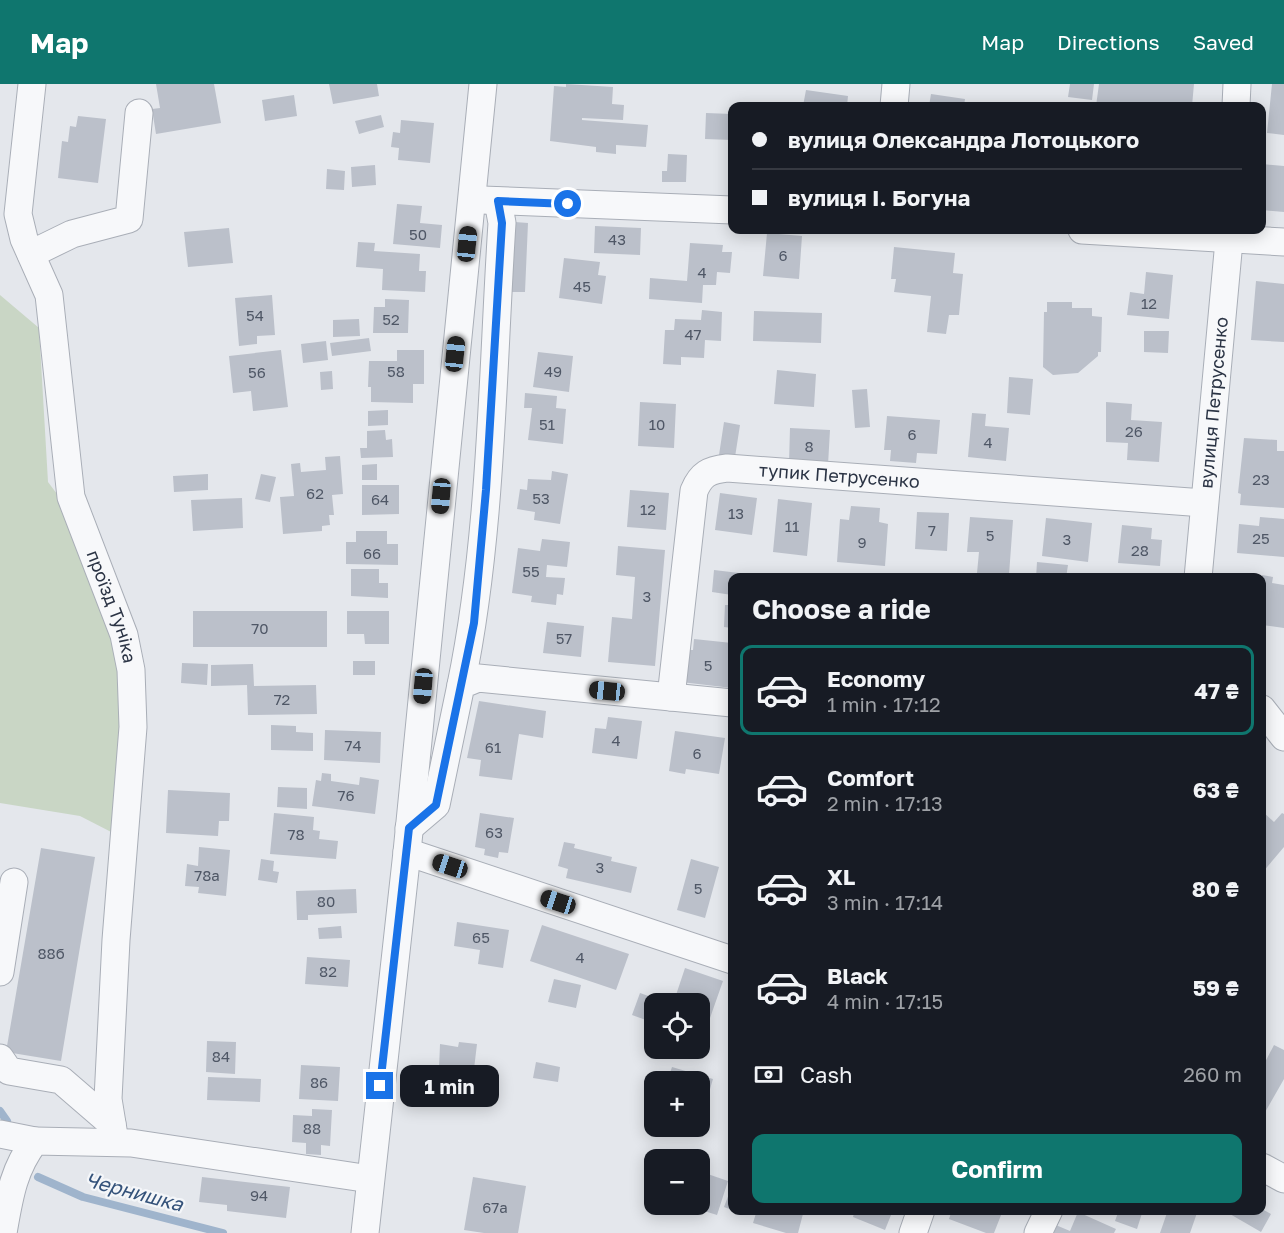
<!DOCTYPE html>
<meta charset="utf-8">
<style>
body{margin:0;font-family:"Golos Text",sans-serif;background:#20242c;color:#f1f3f6;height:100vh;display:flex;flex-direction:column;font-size:22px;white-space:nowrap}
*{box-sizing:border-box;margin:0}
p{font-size:20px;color:#9ea1a6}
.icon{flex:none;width:33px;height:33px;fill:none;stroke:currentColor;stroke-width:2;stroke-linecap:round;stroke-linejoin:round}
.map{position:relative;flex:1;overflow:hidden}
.drawer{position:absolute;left:728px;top:489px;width:538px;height:642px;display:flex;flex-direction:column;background:#171b24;border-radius:12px;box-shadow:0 3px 15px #0003}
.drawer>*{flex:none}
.banner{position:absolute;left:728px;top:18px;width:538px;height:132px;border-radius:12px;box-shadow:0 3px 15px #0003;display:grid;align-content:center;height:132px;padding:0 24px;background:#171b24}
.fabs{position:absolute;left:644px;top:909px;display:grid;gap:12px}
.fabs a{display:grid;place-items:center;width:66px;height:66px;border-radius:12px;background:#171b24;box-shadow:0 3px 15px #0003;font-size:30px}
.end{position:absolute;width:27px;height:27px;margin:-14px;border:8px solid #1a73e8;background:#fff;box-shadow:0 0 0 3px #fff}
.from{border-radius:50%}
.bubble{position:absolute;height:42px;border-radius:12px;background:#171b24;box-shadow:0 3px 15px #0003;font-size:20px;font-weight:700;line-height:42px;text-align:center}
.car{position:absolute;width:18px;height:36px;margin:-18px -9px;border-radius:8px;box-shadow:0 0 4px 2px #0007;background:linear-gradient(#222 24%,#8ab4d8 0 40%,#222 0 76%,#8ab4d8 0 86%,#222 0)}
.banner b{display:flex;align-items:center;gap:21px;height:57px;font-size:22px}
.banner b+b{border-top:2px solid #363941}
.banner i{width:15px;height:15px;background:#f1f3f6}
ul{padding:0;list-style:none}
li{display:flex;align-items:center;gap:18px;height:90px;margin:0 12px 9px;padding:0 12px;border:3px solid transparent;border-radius:12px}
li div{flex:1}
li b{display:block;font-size:22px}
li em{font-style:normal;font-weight:700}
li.selected{border-color:#0f766e}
li>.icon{width:54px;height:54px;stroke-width:1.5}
h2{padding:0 24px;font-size:27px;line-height:72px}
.pay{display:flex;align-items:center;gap:15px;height:66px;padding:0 24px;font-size:22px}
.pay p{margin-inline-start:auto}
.action{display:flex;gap:12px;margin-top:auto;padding:12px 24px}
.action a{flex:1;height:69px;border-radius:12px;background:#0f766e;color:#fff;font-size:24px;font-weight:700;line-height:69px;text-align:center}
header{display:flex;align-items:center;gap:36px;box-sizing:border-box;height:84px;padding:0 30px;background:#0f766e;color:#fff}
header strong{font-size:28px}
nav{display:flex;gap:33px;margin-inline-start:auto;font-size:21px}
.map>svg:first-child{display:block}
</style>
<header>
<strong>Map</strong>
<nav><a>Map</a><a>Directions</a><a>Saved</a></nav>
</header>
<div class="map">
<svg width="1284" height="1149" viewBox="0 0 1284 1149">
<rect width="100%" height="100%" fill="#e4e7ec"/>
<path fill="#c9d6c5" d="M0,211L39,244L48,398L63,418L124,589L117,751L80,732L0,719Z"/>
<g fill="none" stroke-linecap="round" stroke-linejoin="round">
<path stroke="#9fb4cc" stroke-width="8" d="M0,1027L7,1037
M38,1093L83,1113L223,1149"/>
</g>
<path fill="#bbc0ca" d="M156,0H214L221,39L156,50L152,25L160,24Z
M329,0H377L379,12L333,20Z
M566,0L613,3L612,20L624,21L623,36L582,34V36L648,41L646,63L616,61V70L596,68V63L550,57L554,2L566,3Z
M1070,0H1094L1092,16L1068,13Z
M1099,0H1194L1192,22H1096Z
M1272,0H1284V51L1267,49Z
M806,6L848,12L847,22H803Z
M931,10L965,15L964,22H929Z
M294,11L297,32L265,37L262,16Z
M706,29L732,30V56L705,55Z
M381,31L384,43L359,50L355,37Z
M78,32L106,35L98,99L58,94L62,57L68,58L70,42L76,43Z
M401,36L434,39L430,79L398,76L399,64L391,63L393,48L400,49Z
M668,70L687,71L686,98H662V87H667Z
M1262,80L1284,82V128L1262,126L1264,95L1262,94Z
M375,81L376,101L352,103L351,83Z
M327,85L345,87L344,106L326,105Z
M397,120L422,122L420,139L442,141L440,164L393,160Z
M515,138L528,139L525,208H511Z
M595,142L641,144L640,171L594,169Z
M229,144L233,179L188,183L184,148Z
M767,149L802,152L799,195L763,192Z
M358,158L375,159L374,167L420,170L419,187H426L425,208L382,206L383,185L356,183Z
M690,159L723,161L722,168H732L730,189L717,188L716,201H703L702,219L649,215L650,194L687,197Z
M894,163L955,169L953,189L963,190L959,231H949L946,250L927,248L931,212L894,208L896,195H891Z
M564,174L600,178L598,191L606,192L602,220L559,214Z
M1146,188L1173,191L1169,235L1127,231L1130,208L1144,210Z
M1256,197L1284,200V258L1251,256Z
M272,211L275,251L257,252V260L239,262L235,214Z
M385,215L409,216L408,249H373L374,223H385Z
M1047,218H1072V224H1092V232L1102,233L1101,268H1098V272L1078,289L1053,291L1043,283L1044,228H1047Z
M702,226L722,228L721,257L705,256L704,274L681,273V281L663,280L665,246H674L675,235L701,236Z
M754,227L822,229L821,259L753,257Z
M359,235L360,252L333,253V236Z
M1144,247H1169L1168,269L1144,268Z
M369,254L371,267L332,272L330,259Z
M326,257L328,276L303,279L301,260Z
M281,266L288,323L253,327L251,307L233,309L229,272Z
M397,266H424V300H413V319L371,318V303H368L369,277H397Z
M538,268L573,272L569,308L533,303Z
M777,286L816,290L814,323L774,320Z
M332,287L333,305L321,306L320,288Z
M1009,293L1033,295L1030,331L1007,329Z
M867,305L870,343L855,344L852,306Z
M525,309L557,312L556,324L566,325L563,360L528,356L532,324H524Z
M640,318L676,320L674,364L638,362Z
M1106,318L1132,320L1131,336L1162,338L1159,378L1127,376L1128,359L1106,358Z
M388,326V341L368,342V327Z
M972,329L986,330L985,342L1009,344L1006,377L968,373Z
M887,332L940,336L937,370L917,369L916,379L890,377L891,366H884Z
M724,338L740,341L735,373L719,371Z
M790,344L830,346L828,381L789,379Z
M385,346L386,356L392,355L393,373L361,374L360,364H367V347Z
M1244,354L1277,356V367H1284V424L1240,421L1241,410L1238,409Z
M340,372L343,410L332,411L334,431H329L330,441L322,442V447L283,450L280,413L294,412L291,380L300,379L301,388L326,386L325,373Z
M377,380V396H362V381Z
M552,387L568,390L560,440L534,436L535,428L517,425L520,405L527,406L528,395L551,396Z
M208,390V406L174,408L173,392Z
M261,390L276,393L270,418L255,415Z
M362,401H399V430L362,431Z
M630,406L669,409L666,446L627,443Z
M720,409L757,414L752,451L715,446Z
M242,414L243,444L193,447L191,416Z
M778,415L812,419L807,472L773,468Z
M851,422L880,424L879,438L888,440L885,482L837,478L840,435L849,436Z
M917,428L949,429L947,467L915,465Z
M970,433L1013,436L1009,491L977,489L979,468H967Z
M1260,433L1284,435V473L1237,469L1239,440L1259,442Z
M1046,434L1092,439L1088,478L1042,472Z
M1122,441L1152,444L1151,455L1162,456L1160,482L1118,479Z
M356,447H387V460H398V481L346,480V458H356Z
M542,455L570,458L567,483L547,481L546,493L565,494L563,511L557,510L556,521L531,518L532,512L512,509L518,464L540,467Z
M618,462L665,466L655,582L608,578L612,533L632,535L635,493L616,491Z
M1037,478L1068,481L1066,494H1036Z
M351,485H379V499H388V514L351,512Z
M714,486L764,492V494H732V511L712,508Z
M1262,491L1273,493L1272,499L1284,501V544L1262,541Z
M725,521H732V544L724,543Z
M193,527H327V563H193Z
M347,527H389V560H365L364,550H347Z
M547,538L584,542L581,573L543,569Z
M694,555L732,559V604L681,598L685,566H693Z
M353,577H375V591H353Z
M182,579L208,580L207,601L181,599Z
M253,580L254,602L316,601L317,630L248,631L247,601L211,602V581Z
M479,617L546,627L543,654L519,650L512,696L479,692L481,676L467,674Z
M608,633L642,637L637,675L592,669L595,644L606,645Z
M271,641L296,642V648L313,649V667L271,666Z
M325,646L381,648L380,679L324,676Z
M675,647L725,654L719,690L686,685L685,690L669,687Z
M322,689L331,690V697L359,701L360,693L379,696L375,730L312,722L316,696L321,697Z
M278,703L307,704V725L277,723Z
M168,706L230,709L229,737H219L218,752L166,749Z
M1262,727L1274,738L1282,729L1284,730V763L1262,789Z
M274,729L314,733L313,746L320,747L319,755L338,757L336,775L270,770Z
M480,729L514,734L508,769L499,768L498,774L484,771L485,765L475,763Z
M564,758L575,760L574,764L612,773L611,777L637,783L631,809L566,794L568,785L558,782Z
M199,763L230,766L226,812L198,809L199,803L185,802L187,780L198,782Z
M41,764L95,773L61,977L6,968Z
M261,775L274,777L273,787L279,788L277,799L258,796Z
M691,775L719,783L705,834L677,826Z
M356,805L357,829L308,831V836H297L296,807Z
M457,838L509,846L503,884L478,880L480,866L454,862Z
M542,841L629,870L616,906L530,877Z
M341,842L342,854L319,855L318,844Z
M307,873L350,876L348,903L305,900Z
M685,884L723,897L710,934L699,930V920H673Z
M554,895L581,901L576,924L548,918Z
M640,909L668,919L654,920V939L632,931Z
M207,957L236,958L235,990L206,988Z
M459,958L477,960L471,1010L447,1007L449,987L439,985L440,960L458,963Z
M1274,961L1284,966V995L1264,1030L1262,1028V984Z
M536,978L560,983L558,998L533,994Z
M301,981L340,983L338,1017L299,1015Z
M672,983L713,995L702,1032L699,1031V998H667Z
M208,993L261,995L260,1018L207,1016Z
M312,1025L332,1026L330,1062L321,1061V1071L306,1070V1059L292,1058L293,1031L312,1032Z
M699,1087L728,1097L717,1131L685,1121L699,1120Z
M202,1093L290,1103L286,1134L227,1127V1121L199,1118Z
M473,1093L526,1102L518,1149H484L464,1146Z
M732,1102V1126L724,1123Z
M1262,1125L1271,1130L1261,1148L1223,1126Z
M757,1126H804L798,1149H786L753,1139Z
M855,1126H893L885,1146L853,1133Z
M952,1126H1003L994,1149H986L949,1135Z
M1119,1126H1143L1137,1145L1115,1137Z
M1168,1126H1198L1190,1149H1160Z
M1078,1128L1116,1145L1114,1149H1047L1051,1139L1070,1147Z"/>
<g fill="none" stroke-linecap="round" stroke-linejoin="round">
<g stroke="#a9aeb7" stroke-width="29">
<g id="minor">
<path id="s1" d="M32,0L18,130L24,155L49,211L71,413L124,551L131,586L133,643L116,856L108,1015L115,1058"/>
<path d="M894,22L896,0"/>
<path d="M1236,22L1237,0"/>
<path d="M482,116L732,126"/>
<path d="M1082,146L1284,158"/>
<path d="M31,170L72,150L129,135L139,29"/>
<path id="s2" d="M1198,494L1230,146"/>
<path d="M461,601C492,450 492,292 502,139L498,117"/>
<path id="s3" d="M671,613L694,407C701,390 709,386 727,384L1204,419"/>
<path d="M1262,625L1284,653"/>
<path d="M409,744L436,721L461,601L478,594L732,619"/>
<path d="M407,768L732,876"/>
<path d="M0,888L14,798"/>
<path d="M0,974L9,987L61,996L112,1040"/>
<path d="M0,1050L35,1057"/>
<path d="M1262,1083L1284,1095"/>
<path d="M3,1149C9,1115 13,1085 35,1057L131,1059L370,1095"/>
<path d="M365,1149L407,768L483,0"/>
<path d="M913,1149L921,1126"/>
<path d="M1038,1149L1049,1126"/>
</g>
</g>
<use href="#minor" stroke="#f7f8fa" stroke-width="27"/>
</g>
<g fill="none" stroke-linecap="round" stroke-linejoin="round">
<path stroke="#1a73e8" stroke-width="8" d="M380,1002L409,744L436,721L474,539L486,406L502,139L498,117L568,120"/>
</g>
<g text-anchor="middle" stroke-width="4.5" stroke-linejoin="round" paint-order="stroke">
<g font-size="15" fill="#4f5766">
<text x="418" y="156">50</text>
<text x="617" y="161">43</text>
<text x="783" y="177">6</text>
<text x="702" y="194">4</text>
<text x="582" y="208">45</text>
<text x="1149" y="225">12</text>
<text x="255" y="237">54</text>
<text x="391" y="241">52</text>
<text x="693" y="256">47</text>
<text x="396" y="293">58</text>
<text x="553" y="293">49</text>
<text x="257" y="294">56</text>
<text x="547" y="346">51</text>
<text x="657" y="346">10</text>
<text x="1134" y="353">26</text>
<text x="912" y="356">6</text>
<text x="988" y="364">4</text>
<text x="809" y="368">8</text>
<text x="1261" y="401">23</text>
<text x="315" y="415">62</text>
<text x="541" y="420">53</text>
<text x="380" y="421">64</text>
<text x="648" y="431">12</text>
<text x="736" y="435">13</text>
<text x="792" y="448">11</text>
<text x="932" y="452">7</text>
<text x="990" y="457">5</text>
<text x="1261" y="460">25</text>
<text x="1067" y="461">3</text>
<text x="862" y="464">9</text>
<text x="1140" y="472">28</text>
<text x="372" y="475">66</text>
<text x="531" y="493">55</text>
<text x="647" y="518">3</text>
<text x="260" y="550">70</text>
<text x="564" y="560">57</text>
<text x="708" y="587">5</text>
<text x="282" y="621">72</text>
<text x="616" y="662">4</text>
<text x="353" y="667">74</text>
<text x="493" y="669">61</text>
<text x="697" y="675">6</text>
<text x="346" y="717">76</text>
<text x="494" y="754">63</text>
<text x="296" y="756">78</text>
<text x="600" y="789">3</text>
<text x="207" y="797">78а</text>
<text x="698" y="810">5</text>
<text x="326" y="823">80</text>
<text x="481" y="859">65</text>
<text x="51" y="875">88б</text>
<text x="580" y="879">4</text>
<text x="328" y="893">82</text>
<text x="221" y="978">84</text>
<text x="319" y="1004">86</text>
<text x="312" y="1050">88</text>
<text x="259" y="1117">94</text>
<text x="495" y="1129">67а</text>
</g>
<g font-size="18" fill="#2b3445" stroke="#f4f6f9">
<text dy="6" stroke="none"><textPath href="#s2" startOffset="176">вулиця Петрусенко</textPath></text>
<text dy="6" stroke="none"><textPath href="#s3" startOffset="363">тупик Петрусенко</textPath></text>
<text dy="6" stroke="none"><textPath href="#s1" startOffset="538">проїзд Туніка</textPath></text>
</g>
<g font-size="20" font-style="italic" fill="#34527a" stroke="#f4f6f9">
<text transform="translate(134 1108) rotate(15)" y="7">Чернишка</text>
</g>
</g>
</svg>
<div class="fabs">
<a><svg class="icon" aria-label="locate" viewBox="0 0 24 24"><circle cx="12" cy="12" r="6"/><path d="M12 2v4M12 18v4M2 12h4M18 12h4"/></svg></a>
<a>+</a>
<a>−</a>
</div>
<i class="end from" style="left:568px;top:120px"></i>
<i class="end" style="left:380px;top:1002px"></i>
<div class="bubble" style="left:400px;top:981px;width:99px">1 min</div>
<i class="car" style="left:467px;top:160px;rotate:6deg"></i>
<i class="car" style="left:455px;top:270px;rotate:6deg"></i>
<i class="car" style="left:441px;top:412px;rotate:185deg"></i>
<i class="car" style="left:423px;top:602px;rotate:185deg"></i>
<i class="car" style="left:607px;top:607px;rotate:276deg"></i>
<i class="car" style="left:450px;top:782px;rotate:288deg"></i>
<i class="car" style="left:558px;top:818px;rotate:288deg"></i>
<div class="banner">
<b><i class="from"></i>вулиця Олександра Лотоцького</b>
<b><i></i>вулиця І. Богуна</b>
</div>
<section class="drawer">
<h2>Choose a ride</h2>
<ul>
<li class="selected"><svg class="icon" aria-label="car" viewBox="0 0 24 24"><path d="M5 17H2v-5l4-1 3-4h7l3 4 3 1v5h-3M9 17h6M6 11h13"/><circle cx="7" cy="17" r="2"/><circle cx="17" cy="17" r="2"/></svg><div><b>Economy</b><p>1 min · 17:12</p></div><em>47 ₴</em></li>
<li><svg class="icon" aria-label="car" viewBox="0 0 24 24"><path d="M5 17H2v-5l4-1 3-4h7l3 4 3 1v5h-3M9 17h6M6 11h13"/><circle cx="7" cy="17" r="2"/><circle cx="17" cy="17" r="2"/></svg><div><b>Comfort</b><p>2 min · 17:13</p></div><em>63 ₴</em></li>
<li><svg class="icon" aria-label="car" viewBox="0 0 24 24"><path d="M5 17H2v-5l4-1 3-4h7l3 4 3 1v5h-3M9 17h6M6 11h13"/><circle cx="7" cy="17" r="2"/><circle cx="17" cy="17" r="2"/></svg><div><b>XL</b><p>3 min · 17:14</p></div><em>80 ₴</em></li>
<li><svg class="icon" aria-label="car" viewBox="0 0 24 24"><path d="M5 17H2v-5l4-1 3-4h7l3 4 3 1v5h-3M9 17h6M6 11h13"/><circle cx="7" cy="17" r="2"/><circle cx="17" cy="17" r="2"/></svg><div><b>Black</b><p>4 min · 17:15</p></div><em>59 ₴</em></li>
</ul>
<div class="pay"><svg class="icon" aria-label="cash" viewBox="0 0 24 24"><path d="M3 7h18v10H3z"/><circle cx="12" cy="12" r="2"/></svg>Cash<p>260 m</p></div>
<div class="action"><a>Confirm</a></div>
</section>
</div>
